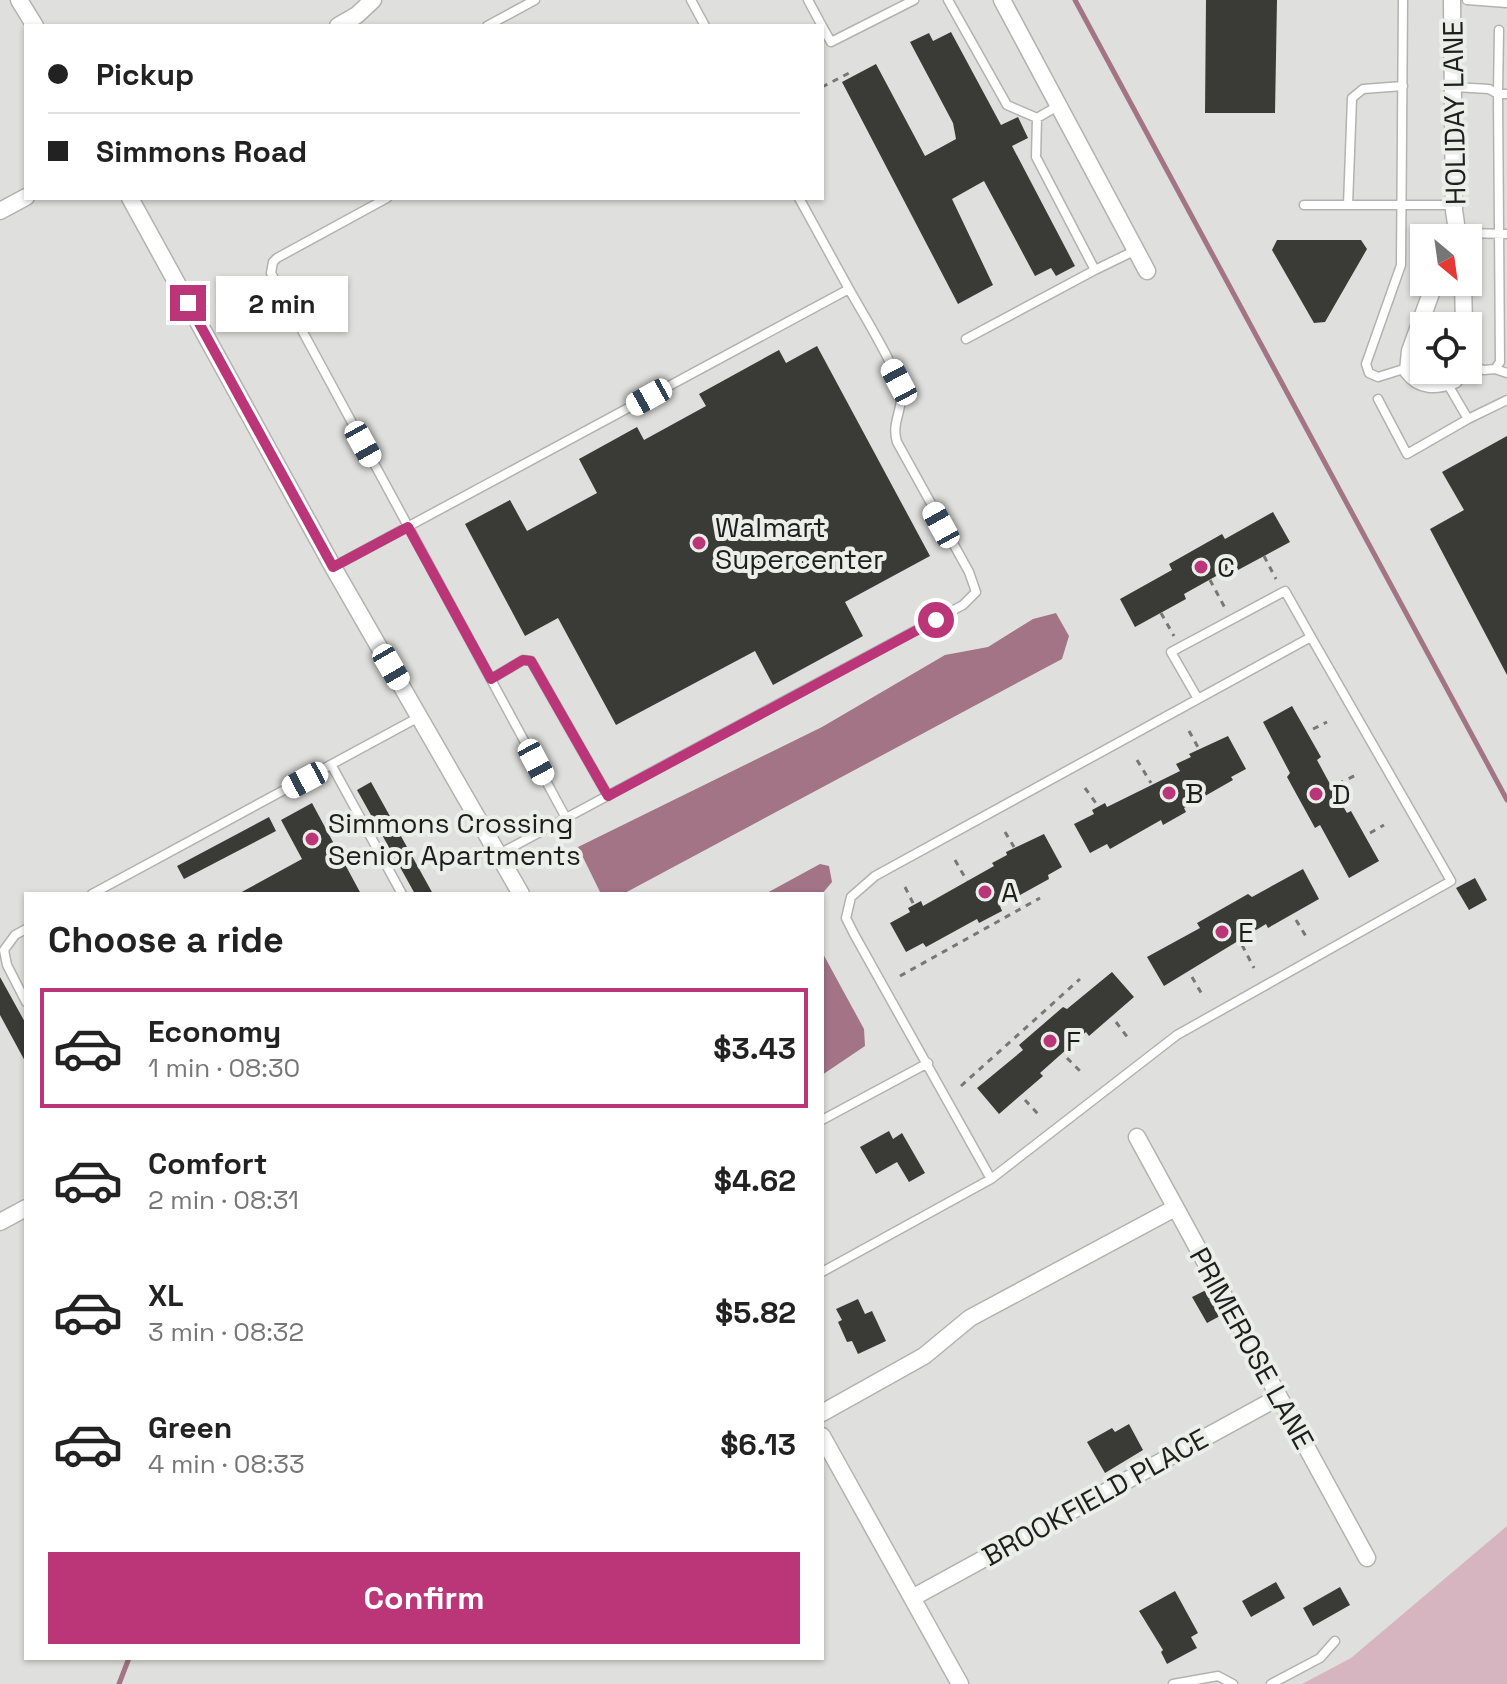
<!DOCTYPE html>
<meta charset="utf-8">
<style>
body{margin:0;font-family:"Space Grotesk",sans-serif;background:#f6f6f6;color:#222;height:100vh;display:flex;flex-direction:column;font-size:30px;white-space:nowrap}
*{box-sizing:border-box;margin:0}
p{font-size:26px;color:#767676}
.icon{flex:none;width:44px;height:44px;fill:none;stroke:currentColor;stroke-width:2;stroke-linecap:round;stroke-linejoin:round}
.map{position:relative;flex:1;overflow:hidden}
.side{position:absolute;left:24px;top:892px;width:800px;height:768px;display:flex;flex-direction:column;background:#fff;border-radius:0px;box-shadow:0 2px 6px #0004}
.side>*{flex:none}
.banner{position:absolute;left:24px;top:24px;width:800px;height:176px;border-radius:0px;box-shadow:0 2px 6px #0004;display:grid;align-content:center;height:176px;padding:0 24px;background:#fff}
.needle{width:52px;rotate:151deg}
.tools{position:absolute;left:1410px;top:224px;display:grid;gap:16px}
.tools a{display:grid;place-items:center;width:72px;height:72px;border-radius:0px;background:#fff;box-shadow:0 2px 6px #0004;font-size:40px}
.end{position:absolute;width:36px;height:36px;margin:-18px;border:10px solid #bb3679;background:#fff;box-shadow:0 0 0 4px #fff}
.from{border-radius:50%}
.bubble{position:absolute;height:56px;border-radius:0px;background:#fff;box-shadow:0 2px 6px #0004;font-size:26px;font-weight:700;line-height:56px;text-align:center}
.car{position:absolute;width:24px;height:48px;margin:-24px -12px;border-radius:10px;box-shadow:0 0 6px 2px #0007;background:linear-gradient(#fff 24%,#345 0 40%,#fff 0 76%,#345 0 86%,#fff 0)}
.banner b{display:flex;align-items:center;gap:28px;height:76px;font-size:30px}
.banner b+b{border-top:2px solid #e0e0e0}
.banner i{width:20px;height:20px;background:#222}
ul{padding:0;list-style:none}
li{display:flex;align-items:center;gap:24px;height:120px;margin:0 16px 12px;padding:0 8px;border:4px solid transparent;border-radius:0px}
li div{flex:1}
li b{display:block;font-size:30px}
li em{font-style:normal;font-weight:700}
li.active{border-color:#bb3679}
li>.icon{width:72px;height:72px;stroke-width:1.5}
h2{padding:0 24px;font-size:36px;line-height:96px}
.action{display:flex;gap:16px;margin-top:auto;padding:16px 24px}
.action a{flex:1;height:92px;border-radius:0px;background:#bb3679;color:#fff;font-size:32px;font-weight:700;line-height:92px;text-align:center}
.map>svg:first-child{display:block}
</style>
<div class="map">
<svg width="1507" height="1684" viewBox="0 0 1507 1684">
<rect width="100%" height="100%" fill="#dfe0dd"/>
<path fill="#d6b5c1" d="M1507,1526V1684H1302L1351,1658Z"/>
<path fill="#a27486" d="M1056,613L1069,636L1062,659L623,894H601L578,847L822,727L945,655L988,647L1033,619Z
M820,864L829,866L832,882L822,894H765Z
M822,952L864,1029L865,1046L822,1075Z"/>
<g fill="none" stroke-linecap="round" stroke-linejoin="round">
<path stroke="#a27486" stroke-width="5" d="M1075,0L1507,800
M119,1684L129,1658"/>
</g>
<path fill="#3a3b37" d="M1206,0H1277L1275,113H1205Z
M951,32L1001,125L1018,117L1028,138L1012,146L1075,266L1056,276L1051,268L1035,276L984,181L952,199L993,285L958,304L842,82L876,64L925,156L956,139L953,123L910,42L929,33L933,41Z
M1277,240H1361L1367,249L1325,322L1314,323L1272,250Z
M817,346L930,556L845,602L863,636L773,685L755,651L616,725L558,618L525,636L465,524L510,500L527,531L597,493L579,459L637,427L644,440L706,406L699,394L779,350L786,363Z
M1507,436V675L1430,529L1464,510L1442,472Z
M1273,512L1290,542L1238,570L1236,565L1184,594L1186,599L1135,627L1120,599L1172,570L1169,564L1222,534L1225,539Z
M1292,706L1321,757L1317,760L1330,784L1347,813L1351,811L1379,861L1349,878L1320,825L1315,828L1287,777L1290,773L1263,722Z
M1228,736L1246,769L1231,777L1233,780L1184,808L1186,812L1163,825L1161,820L1110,849L1107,844L1090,853L1074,824L1094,814L1092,810L1105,803L1107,807L1180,771L1176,764L1191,757L1189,754Z
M371,782L433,894H415L357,790Z
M312,803L361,894H238L302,859L281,820Z
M269,817L276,831L184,879L177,866Z
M1044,834L1062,867L1048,875L1049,879L1000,906L1002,911L979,923L977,919L926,947L923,943L906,952L890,923L910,912L908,908L921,901L923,906L994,866L992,863L1007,855L1006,852Z
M1303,869L1319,899L1268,928L1266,924L1164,986L1147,957L1200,928L1197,923L1248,894L1252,897Z
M1475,878L1487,900L1469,910L1456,888Z
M1112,972L1134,997L1089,1036L1086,1032L1040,1073L1043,1076L999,1114L977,1088L1023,1050L1019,1045L1063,1007L1067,1009Z
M0,977L26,1024V1063L0,1015Z
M889,1131L893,1139L902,1133L925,1173L909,1182L897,1162L876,1174L860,1147Z
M1206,1290L1220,1316L1207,1323L1192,1297Z
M858,1299L865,1314L872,1311L886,1341L858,1354L852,1341L847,1342L838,1322L842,1320L836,1309Z
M1129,1424L1143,1450L1105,1473L1087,1442L1112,1428L1115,1432Z
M1276,1582L1285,1598L1251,1617L1242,1601Z
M1340,1587L1350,1605L1313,1626L1303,1608Z
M1175,1591L1198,1633L1191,1637L1197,1648L1167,1664L1161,1652L1163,1650L1139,1611Z"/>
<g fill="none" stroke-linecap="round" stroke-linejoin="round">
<g stroke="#b2b3af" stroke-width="11">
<path id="service" d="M691,0L705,26
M808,0L822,26
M948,0L1007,105L1037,118L1058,106
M1403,0L1401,265L1366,364L1369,373L1378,377L1407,368
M1467,0L1507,3
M487,26L535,0
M822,26L831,42L914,0
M1499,30L1498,94H1507
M1454,87L1489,89L1498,94L1500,362L1495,369L1484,370L1468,365
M1037,118L1036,157L1095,270L1136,250
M387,198L277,258L273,262L271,273L566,818
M1304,205H1454
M1348,205L1352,98L1363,89L1403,86
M1457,227L1466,233L1507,234
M966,339L1095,270
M1495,369L1507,373
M1447,383L1468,419L1507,400
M1378,399L1407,454L1468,419
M333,567L849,289L799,198
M491,679L523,660L531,661L608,796
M1198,699L1171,652L1285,591L1311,637
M332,766L402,894
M499,854L963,605L976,592L969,572L897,442C891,423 903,410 901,392C900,373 860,309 849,289
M92,894L419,717
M26,929L15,935L4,950L7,965L26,1002
M822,1120L928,1063
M822,1272L991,1179L1177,1035L1451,881L1311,637L875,876L851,897L846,918L854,934L991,1179
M1173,1684L1218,1676L1233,1684
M1271,1684L1320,1658L1335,1641"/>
</g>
<g stroke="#b2b3af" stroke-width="19">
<path id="minor" d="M19,0L35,26
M1002,0L1147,271
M1452,0L1454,210L1458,238
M338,26L357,15L373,0
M130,198L333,567L521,894
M0,211L26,197
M1435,282L1410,351L1408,371C1420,387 1436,386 1454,380L1462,370
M1463,282L1464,326
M1137,1137L1367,1558
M0,1222L26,1208
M822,1413L924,1356L970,1318L1175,1208
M822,1436L960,1684
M912,1598L1279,1397"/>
</g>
<path stroke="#777875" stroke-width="3" stroke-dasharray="6 6" stroke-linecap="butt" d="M822,87L851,72
M1264,556L1276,579
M1210,580L1225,608
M1161,613L1174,636
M1313,729L1327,722
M1189,731L1199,749
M1137,760L1151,783
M1338,784L1356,775
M1085,788L1098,806
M1005,832L1014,847
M1370,833L1384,825
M955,860L967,881
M905,887L914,905
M1296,920L1307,938
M1242,945L1254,968
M900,976L1040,898
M1192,977L1203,996
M1116,1022L1128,1038
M1067,1058L1084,1075
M961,1086L1080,979
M1025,1100L1039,1115"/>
<use href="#service" stroke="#fff" stroke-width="8"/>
<use href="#minor" stroke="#fff" stroke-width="16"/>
</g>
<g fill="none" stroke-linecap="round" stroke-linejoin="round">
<path stroke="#bb3679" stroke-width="10" d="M188,303L333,567L408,527L491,679L523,660L531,661L608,796L936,620"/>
</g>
<g fill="#bb3679" stroke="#eceeea" stroke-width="3">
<circle cx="699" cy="543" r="8"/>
<circle cx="1201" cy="567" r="8"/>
<circle cx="1169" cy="793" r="8"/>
<circle cx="1316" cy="794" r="8"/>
<circle cx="312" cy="839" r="8"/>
<circle cx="985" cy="892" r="8"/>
<circle cx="1222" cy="932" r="8"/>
<circle cx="1050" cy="1041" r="8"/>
</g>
<g text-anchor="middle" stroke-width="8" stroke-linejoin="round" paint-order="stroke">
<g font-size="28" fill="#1e1f1d" stroke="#eceeea">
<text transform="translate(1454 113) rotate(-91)" y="10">HOLIDAY LANE</text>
<text transform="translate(1252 1348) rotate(61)" y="10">PRIMEROSE LANE</text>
<text transform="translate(1095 1497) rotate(-29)" y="10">BROOKFIELD PLACE</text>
</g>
<g font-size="28" fill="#1e1f1d" stroke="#eceeea" text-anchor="start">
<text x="715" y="537">Walmart<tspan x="715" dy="32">Supercenter</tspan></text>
<text x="1217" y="577">C</text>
<text x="1185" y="803">B</text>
<text x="1332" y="804">D</text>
<text x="328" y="833">Simmons Crossing<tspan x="328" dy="32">Senior Apartments</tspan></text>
<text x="1001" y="902">A</text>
<text x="1238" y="942">E</text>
<text x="1066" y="1051">F</text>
</g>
</g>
</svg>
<div class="tools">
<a><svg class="needle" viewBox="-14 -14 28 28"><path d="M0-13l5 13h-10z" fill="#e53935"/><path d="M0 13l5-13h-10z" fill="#767676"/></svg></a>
<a><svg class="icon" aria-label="locate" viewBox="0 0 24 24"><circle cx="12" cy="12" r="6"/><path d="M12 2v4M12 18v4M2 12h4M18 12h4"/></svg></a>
</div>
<i class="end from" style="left:936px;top:620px"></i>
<i class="end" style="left:188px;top:303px"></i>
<div class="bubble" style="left:216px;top:276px;width:132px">2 min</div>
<i class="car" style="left:899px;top:382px;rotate:332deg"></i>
<i class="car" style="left:649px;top:397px;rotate:241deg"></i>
<i class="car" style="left:363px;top:444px;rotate:151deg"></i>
<i class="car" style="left:941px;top:525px;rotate:331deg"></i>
<i class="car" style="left:391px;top:667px;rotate:150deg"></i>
<i class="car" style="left:536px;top:762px;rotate:152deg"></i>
<i class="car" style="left:305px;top:780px;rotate:242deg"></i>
<div class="banner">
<b><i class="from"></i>Pickup</b>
<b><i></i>Simmons Road</b>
</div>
<section class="side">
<h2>Choose a ride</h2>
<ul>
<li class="active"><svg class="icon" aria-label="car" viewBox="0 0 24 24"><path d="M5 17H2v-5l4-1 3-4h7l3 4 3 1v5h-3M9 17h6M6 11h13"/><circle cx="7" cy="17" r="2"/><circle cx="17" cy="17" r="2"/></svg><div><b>Economy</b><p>1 min · 08:30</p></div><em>$3.43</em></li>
<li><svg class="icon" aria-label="car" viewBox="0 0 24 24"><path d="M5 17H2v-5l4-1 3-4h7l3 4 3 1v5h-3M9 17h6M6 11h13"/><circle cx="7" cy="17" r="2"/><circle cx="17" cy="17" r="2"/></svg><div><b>Comfort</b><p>2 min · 08:31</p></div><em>$4.62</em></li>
<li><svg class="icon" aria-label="car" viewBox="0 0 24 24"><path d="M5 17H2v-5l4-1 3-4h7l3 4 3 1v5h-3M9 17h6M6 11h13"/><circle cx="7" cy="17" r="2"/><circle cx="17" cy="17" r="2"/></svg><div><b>XL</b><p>3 min · 08:32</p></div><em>$5.82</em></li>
<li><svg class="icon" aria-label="car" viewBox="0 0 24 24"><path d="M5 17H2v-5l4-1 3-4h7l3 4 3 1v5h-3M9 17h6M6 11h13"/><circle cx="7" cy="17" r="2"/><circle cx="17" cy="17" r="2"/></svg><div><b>Green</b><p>4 min · 08:33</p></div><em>$6.13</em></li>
</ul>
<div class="action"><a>Confirm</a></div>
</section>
</div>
